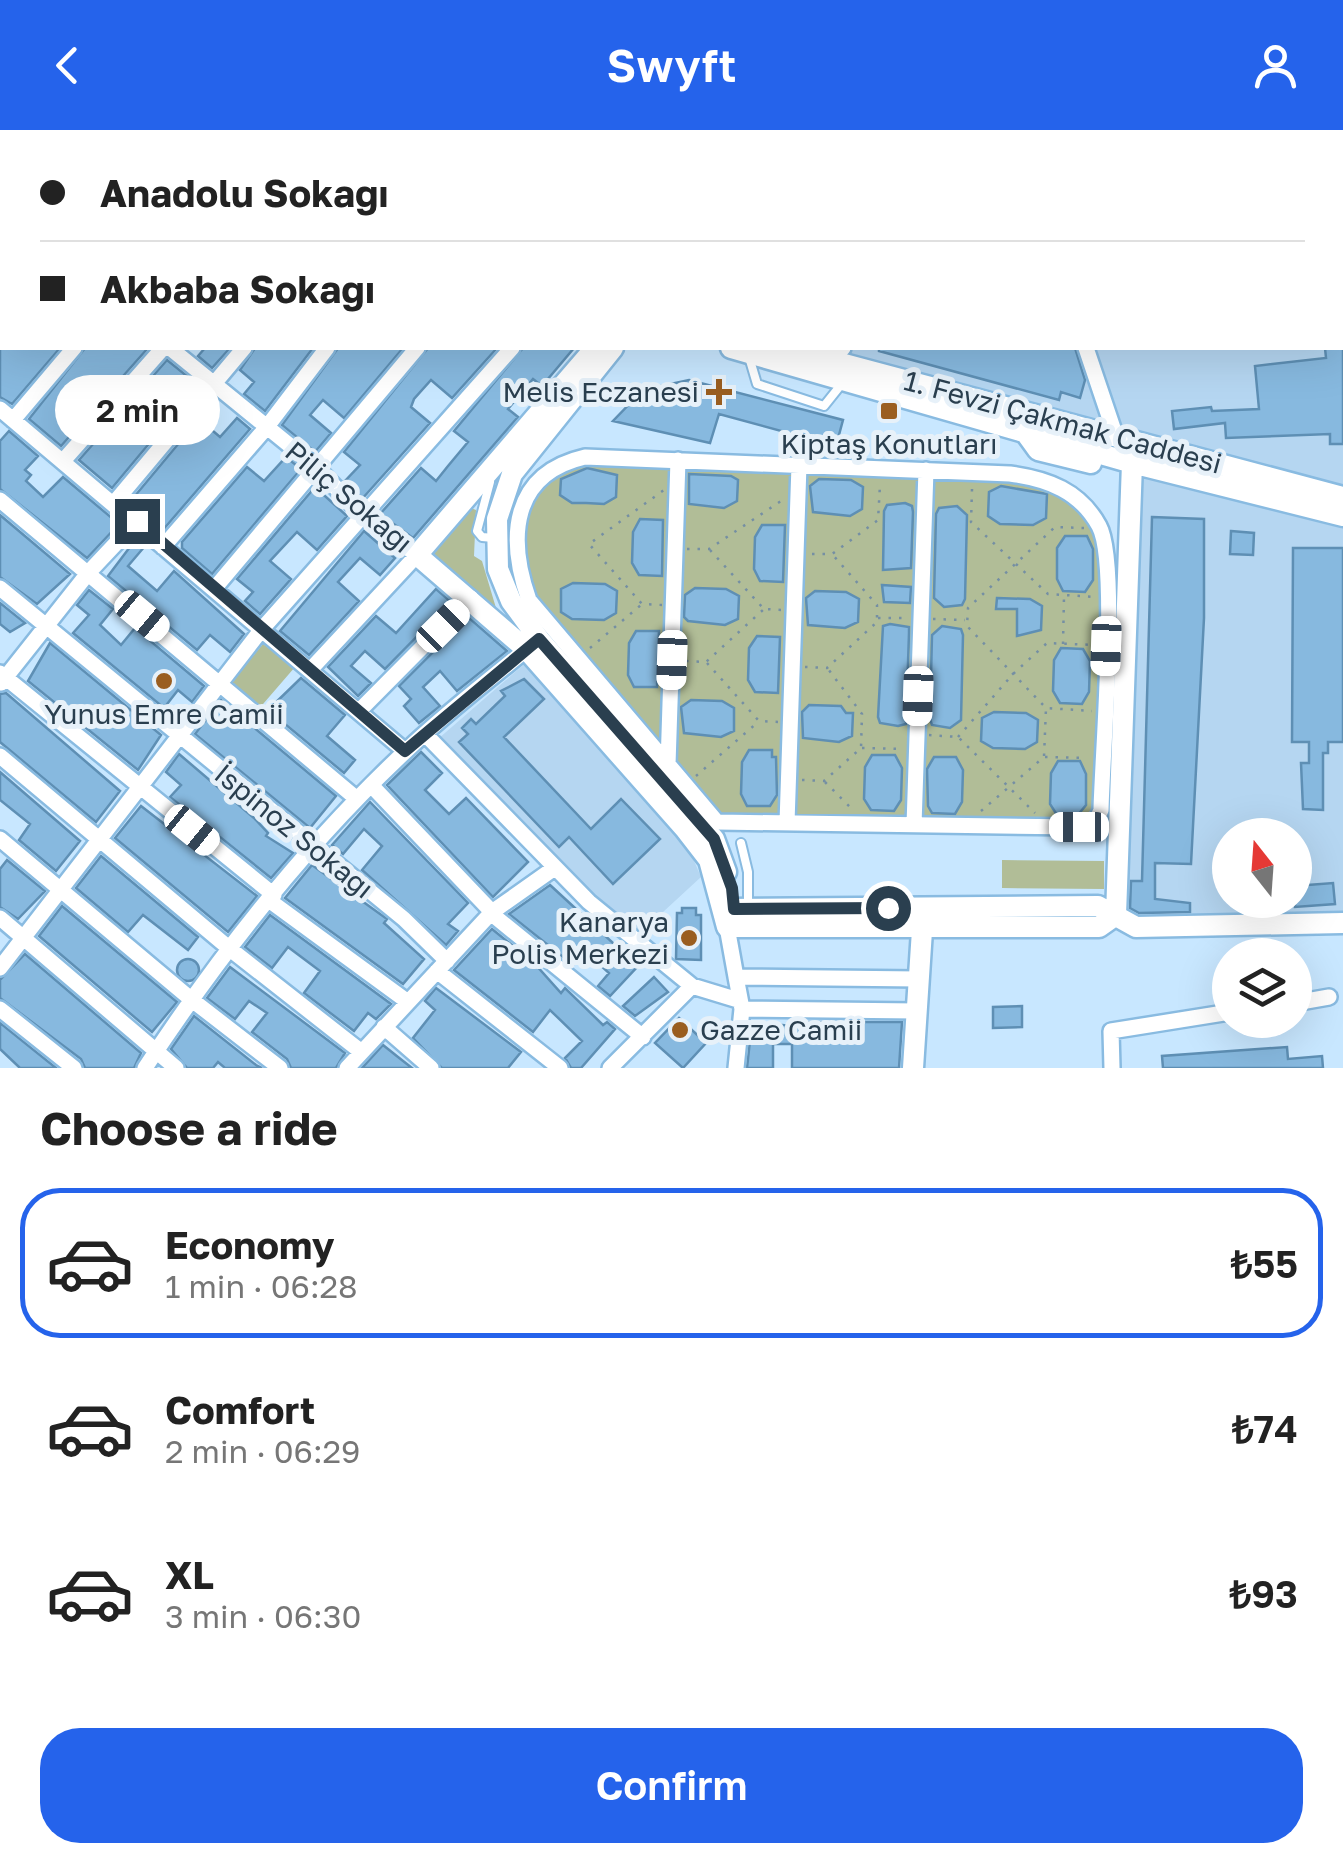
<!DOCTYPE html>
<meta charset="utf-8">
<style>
body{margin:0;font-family:"Golos Text",sans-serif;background:#f6f6f6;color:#222;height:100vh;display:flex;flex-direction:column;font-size:38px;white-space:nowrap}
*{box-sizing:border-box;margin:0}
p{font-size:32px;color:#767676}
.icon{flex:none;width:55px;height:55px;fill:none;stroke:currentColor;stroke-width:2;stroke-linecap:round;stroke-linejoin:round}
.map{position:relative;height:938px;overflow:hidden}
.details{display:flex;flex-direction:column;background:#fff;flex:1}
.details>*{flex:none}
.hud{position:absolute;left:0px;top:0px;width:1345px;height:220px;box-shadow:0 10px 40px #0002;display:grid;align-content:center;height:220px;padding:0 40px;background:#fff}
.needle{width:65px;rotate:343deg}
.controls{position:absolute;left:1212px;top:688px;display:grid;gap:20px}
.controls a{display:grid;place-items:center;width:100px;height:100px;border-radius:50%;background:#fff;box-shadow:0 10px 40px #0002;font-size:50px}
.end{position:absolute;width:45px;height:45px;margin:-22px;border:12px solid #2a3f4f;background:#fff;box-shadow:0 0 0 5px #fff}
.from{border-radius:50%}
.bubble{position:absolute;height:70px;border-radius:35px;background:#fff;box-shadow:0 10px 40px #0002;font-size:32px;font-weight:600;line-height:70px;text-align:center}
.car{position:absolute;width:30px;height:60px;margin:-30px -15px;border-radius:12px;box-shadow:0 0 8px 2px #0007;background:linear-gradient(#fff 24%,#345 0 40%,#fff 0 76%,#345 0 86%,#fff 0)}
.hud b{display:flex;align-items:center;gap:35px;height:95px;font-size:38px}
.hud b+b{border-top:2px solid #e0e0e0}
.hud i{width:25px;height:25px;background:#222}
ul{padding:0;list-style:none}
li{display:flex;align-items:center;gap:30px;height:150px;margin:0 20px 15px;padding:0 20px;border:5px solid transparent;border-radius:40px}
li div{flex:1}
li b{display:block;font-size:38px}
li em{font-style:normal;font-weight:600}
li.current{border-color:#2563eb}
li>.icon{width:90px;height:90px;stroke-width:1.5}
h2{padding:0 40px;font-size:45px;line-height:120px}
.cta{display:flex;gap:20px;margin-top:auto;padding:20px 40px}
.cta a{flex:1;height:115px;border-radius:40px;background:#2563eb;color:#fff;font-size:40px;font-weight:600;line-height:115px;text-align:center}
header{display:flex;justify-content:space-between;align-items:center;height:130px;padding:0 40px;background:#2563eb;color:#fff;font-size:45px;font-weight:600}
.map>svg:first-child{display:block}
</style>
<header><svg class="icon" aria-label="back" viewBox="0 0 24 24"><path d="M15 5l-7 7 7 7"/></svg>Swyft<svg class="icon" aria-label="person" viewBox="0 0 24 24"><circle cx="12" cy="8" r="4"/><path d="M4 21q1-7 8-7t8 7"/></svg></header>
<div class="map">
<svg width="1343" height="938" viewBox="0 0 1343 938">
<rect width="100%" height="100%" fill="#c8e7ff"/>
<path fill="#b5d6f1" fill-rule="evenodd" d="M769,0H1343V369L1134,317L826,218H1342V2Z
M1139,345L1343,395V793L1136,797L1116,785ZM1230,705H1295V770H1230Z
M530,529L685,710L701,747L637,806L562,742L438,609Z"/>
<path fill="#b1bd97" d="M585,333L673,337L664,619L535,467C523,433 514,372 548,347C558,340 574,337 585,333Z
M683,337L795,342L784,686L720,685L673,630Z
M802,342L921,347L910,688L791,686Z
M930,347C1002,350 1073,341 1102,422L1094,678L1078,690L919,688Z
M466,376L476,380L474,426L482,431L496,478L426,424Z
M263,514L295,537L257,581L228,556Z
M1002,730L1104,731V759L1002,758Z"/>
<path fill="#87b9df" stroke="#5e8fb4" stroke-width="2.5" d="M0,218H60L12,274L0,267Z
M85,218H148L61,316L29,289Z
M205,218H230L212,238L198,226Z
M255,218H313L265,281L244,264L254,252L240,240Z
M338,218H403L344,288L323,270L310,285L331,303L315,322L282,295Z
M428,218H497L452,268L431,250L414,269L411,277L430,293L362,369L345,351L360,335L344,322Z
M523,218H574L542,256L533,249L508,279L518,287L413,408L380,384L421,338L436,351L448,336L468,312L454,301Z
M879,218H1075L1085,250L1080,268L1061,262L1059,270L879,221Z
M1325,218H1343V314H1330V304L1226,308L1225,293L1174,299L1172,281L1211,277L1212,281L1259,279L1255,236L1326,228Z
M167,230L198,255L112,358L79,330Z
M689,250L843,290L836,316L719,284L710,313L613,291L643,260Z
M237,288L250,299L162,401L129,373L199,289L220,307Z
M9,301L38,326L25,340L31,345L26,351L43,367L63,347L119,394L87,428L0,359V311Z
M286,327L301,339L212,444L182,418V412L247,337L264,351Z
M587,338L617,345L616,367L604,374L586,373H572L560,365L561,349Z
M689,344L731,346L738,350L737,371L724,378L689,374Z
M819,349L851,350L863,357L862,379L850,386L813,382L810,356Z
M1001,356L1047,364L1046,388L1033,395L1000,394L988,386L989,362Z
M315,357L347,386L317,420L297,402L270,431L291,449L260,484L245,471L253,462L237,449Z
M905,373L912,376L913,382L911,438L883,440L884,381L887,375Z
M957,376L967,385L965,469L962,475L944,477L934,468L936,384L939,378Z
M0,385L70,444L37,474L0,447Z
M1152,387L1204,389V488L1191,734L1155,733V769L1190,773V782L1139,783L1130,778L1131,751H1142Z
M640,389L663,390L662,446L639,445L632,433L633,402Z
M762,395H785L783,452L760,451L754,439L755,407Z
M364,401L395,428L380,445L360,428L338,452L359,471L309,525L280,501Z
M1231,401L1254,403L1253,425L1230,424Z
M1065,406H1087L1093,419V450L1085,462L1063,461L1057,449V418Z
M136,409L145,416L128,436L157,461L174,441L244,504L230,522L210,505L197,520L108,446Z
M1293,418H1343V612H1328V623H1323V680L1303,679L1301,633H1309V612H1292Z
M573,453L605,454L617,461L616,483L604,490L572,489L561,482V459Z
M882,455L911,457L910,473L884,472Z
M695,458L726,459L739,466L738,489L725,495L688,491L684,487L685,465Z
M436,459L451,472L385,539L365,521L351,536L371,553L358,566L328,537L376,486L396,503Z
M89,460L113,479L100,495L121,515L135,498L204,556L192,572L178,560L164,578L73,503L89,485L77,475Z
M815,461L846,462L859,469L858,492L845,498L808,495L806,468Z
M997,468L1030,469L1042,476L1041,500L1017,506V479H996Z
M0,473L25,493L10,502L0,494Z
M468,487L507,521L457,561L440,541L423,557L440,576L419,593L404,576L411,569L399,556Z
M890,494L909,497V503L906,594L898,596L880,593L878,587L883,496Z
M942,496L961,499L963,505L961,590L950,598L932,595L930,589L932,505Z
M636,501H659L657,557H634L628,545L629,513Z
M757,506L780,507L778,563L755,562L748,550L749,518Z
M50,513L161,605L138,640L28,551Z
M1061,518L1083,519L1090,531L1089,562L1082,574L1060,573L1053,561L1054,530Z
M301,548L345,585L327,606L355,630L344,643L268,580Z
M524,549L544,569L504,607L591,699L621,669L660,709L613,754L569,707L559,717L459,612L468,604L462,598L471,589L476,594L505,566L501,561Z
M6,563L120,661L96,692L0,612V564Z
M221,570L336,666L310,698L195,604Z
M691,570L722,571L734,578V601L721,607L684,603L681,577Z
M809,575L841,576L846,583H853L852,606L839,612L803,608L802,582Z
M994,582L1026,583L1038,590L1037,612L1025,619L993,618L981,611L982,588Z
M749,620H772V627H776L777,665L770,676H747L741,664L742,632Z
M421,622L442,643L425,660L449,684L466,668L528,732L493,767L387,655Z
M179,624L254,688L268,703L266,706L293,723L271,748L170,667L181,655L166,642Z
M872,625H895L902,638L901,670L894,681L871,680L864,669L865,637Z
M934,627H956L963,640L962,672L955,684L932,683L928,676L927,639Z
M1058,631H1080L1086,644V675L1077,686L1057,685L1050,674L1051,643Z
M0,642L80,711L56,741L19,710L30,694L0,670Z
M370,672L468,773L448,794L458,801L446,815L362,740L382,716L364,699L343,724L332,715Z
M141,676L257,766L228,802L115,708Z
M101,726L198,807L188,820L143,785L128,802L76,758Z
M7,730L45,761L18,789L0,777V739Z
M312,735L387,789L384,793L424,829L403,854L285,768Z
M1333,753L1335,774L1295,777V756Z
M550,755L638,836L610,866L598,856L609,843L586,822L573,835L509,784Z
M62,776L177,872L152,902L39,806Z
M682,778H696V785H701V830L676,829L677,783H682Z
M270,785L391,874L376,889L368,883L354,901L304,863L320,841L288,817L272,838L245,817Z
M492,799L534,833L561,863L565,858L603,895L607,892L615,899L581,938H571L565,928L582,911L550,880L533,902L454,840Z
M25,824L141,923L134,938H85L81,929L0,868V850Z
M177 840a11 11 0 1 1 22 0a11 11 0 1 1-22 0Z
M230,837L345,923L336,938H291L287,929L252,902L267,883L249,871L235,889L207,868Z
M654,847L668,862L635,886L623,876Z
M436,858L521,922L508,938H442L413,908L435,880L425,871Z
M1022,876V897L993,898V877Z
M194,886L256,935L262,938H225L218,932L213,938H187L171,919Z
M679,888L706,913L683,938L655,913Z
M752,892L792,896L793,892H902L899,938H792V914H773V938H747Z
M0,895V893L56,938H20L0,919Z
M383,915L398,927L412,938H362Z
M1287,917L1288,929L1322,926L1323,938H1163L1162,926Z"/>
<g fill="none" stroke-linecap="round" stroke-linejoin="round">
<g stroke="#89bbe1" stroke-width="12">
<path id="lane" d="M609,2V0
M1227,2L1245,0
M1342,57H1343
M749,227L757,254L824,276L844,251
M490,352L477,401L482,407L494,408
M741,713L748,742V778"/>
</g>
<g stroke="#89bbe1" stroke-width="20">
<path id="street" d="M339,0L343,2
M661,0V2
M733,0L734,2
M771,0V2
M86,2L88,0
M166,2L169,0
M252,2L254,0
M0,73L2,75
M0,107L2,104
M0,201L2,198
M170,218L315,336L362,385L417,425L311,539
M1086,218L1116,307
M832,229L843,218
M0,279L405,621
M13,290L74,218
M585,327L1010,344C1048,349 1080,361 1099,396C1119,432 1102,627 1101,680L1097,689L1079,697L717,692L529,470C507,408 511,344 585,327Z
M63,331L163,218
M0,370L357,669
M114,373L244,218
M163,417L266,298L327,218
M0,458L404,789L447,831
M214,459L417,218
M0,543L274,765
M1,553L89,442L137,391
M359,581L471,468
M425,604L589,772L692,856L738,870
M0,626L230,819L359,920
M668,635L678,330
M372,656L492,782
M787,693L799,335
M914,695L926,340
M0,709L192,870L280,938
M270,771L408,872
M493,785L643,907
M0,788L176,938
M727,797L736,847
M0,838L262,499L512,218
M437,841L560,938
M1295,873L1329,867
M0,879L74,938
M742,879L917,881
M384,897L431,938
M145,938C220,824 308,712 408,619C447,582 490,549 532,515
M347,938L492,782L553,739
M610,938L692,856
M736,938L742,879L736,847L919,849
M1112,938L1111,901L1230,882"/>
</g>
<g stroke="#89bbe1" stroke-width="25">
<path id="secondary" d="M430,0L433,2
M459,0L461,2
M595,218L417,425L526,519L685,699L709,730L727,797H1099L1116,785L1132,333L1138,313
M613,218L512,344L497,389L498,439L511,471L539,509L714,709L726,742
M731,218L1132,333L1343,386
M784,218L1343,367
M1025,302L1038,320L1091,333
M723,779L1098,776L1136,797L1343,793
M913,938L923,785"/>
</g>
<path stroke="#758fa3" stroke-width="2.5" stroke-dasharray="2.5 8" stroke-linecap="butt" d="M972,359L971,392L1048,464L1096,467
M1084,398L1055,397L968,478L967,496L1046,578L1092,581
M687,419H709L784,369
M710,420L764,479L782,480
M812,424H832L878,390L880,355
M662,475L642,474L589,414L664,360
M878,488H905
M933,489L965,490
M1063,514L1064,467
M590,518L641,475
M686,531L706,532L764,479
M707,533L759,591L778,592
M805,537L827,538L877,492V475L832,424
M929,605L958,607L1035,683
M958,607L1013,544L1047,513L1096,515
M862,618L904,619
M1045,627L1087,628
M696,646L758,592
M802,650L824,651L861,618L862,584L828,539
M825,652L851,678
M981,681L1044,627L1046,578"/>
<use href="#lane" stroke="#fff" stroke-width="8"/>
<use href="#street" stroke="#fff" stroke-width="15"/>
<use href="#secondary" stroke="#fff" stroke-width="20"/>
</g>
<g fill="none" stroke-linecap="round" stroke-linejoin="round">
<path stroke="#2a3f4f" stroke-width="12" d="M137,391L405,621L539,509L714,709L732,758L734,779L888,778"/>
</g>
<g fill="#9a5e20" stroke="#e7f1f9" stroke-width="4">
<path d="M714 247h10v10h10v10h-10v10h-10v-10h-10v-10h10z"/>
<rect x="879" y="271" width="20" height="20" rx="5"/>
<circle cx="164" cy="551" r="10"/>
<circle cx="689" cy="808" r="10"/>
<circle cx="680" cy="900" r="10"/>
</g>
<g text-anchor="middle" stroke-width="10" stroke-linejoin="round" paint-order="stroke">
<g font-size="28" fill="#2a3f4f" stroke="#e7f1f9" text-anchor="end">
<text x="699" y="272">Melis Eczanesi</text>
<text x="889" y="324" text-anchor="middle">Kiptaş Konutları</text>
<text x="164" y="594" text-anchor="middle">Yunus Emre Camii</text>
<text x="669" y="802">Kanarya<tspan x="669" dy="32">Polis Merkezi</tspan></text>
<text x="700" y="910" text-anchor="start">Gazze Camii</text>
</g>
<g font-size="28" fill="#2a3f4f" stroke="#e7f1f9">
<text transform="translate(1063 292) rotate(15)" y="10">1. Fevzi Çakmak Caddesi</text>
<text transform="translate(349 367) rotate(40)" y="10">Piliç Sokağı</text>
<text transform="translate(294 701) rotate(39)" y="10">İspinoz Sokağı</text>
</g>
</g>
</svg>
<div class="controls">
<a><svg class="needle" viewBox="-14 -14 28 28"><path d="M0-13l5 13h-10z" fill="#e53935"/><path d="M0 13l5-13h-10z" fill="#767676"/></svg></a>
<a><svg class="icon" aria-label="layers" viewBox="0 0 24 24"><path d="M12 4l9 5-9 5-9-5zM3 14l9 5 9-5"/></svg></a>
</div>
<i class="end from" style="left:888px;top:778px"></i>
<i class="end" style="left:137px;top:391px"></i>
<div class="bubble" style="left:55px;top:245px;width:165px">2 min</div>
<i class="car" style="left:142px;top:486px;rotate:130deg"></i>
<i class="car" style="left:443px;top:496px;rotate:45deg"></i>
<i class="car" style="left:1106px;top:516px;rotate:182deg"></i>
<i class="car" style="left:672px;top:530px;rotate:182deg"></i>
<i class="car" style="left:918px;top:566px;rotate:182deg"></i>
<i class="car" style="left:1079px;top:697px;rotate:270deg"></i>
<i class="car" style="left:192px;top:700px;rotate:129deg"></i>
<div class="hud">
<b><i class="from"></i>Anadolu Sokağı</b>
<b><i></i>Akbaba Sokağı</b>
</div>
</div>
<section class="details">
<h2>Choose a ride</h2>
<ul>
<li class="current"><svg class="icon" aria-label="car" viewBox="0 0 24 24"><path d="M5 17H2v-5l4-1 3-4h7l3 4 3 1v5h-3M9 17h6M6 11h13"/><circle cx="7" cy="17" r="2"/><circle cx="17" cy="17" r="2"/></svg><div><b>Economy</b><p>1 min · 06:28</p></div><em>₺55</em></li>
<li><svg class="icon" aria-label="car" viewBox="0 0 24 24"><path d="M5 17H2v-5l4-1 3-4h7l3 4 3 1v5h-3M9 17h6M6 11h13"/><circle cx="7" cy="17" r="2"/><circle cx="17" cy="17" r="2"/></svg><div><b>Comfort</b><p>2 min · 06:29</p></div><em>₺74</em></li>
<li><svg class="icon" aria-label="car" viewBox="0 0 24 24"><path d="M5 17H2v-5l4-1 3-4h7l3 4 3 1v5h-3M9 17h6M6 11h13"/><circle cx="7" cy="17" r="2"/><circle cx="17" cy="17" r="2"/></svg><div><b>XL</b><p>3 min · 06:30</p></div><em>₺93</em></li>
</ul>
<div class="cta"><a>Confirm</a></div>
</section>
